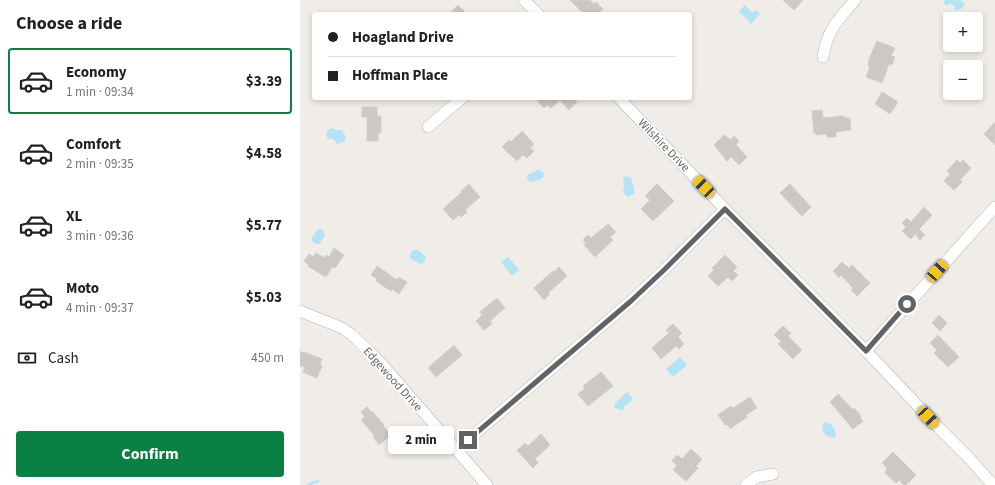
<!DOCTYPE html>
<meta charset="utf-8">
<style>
body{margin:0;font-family:"Source Sans 3",sans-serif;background:#f2f2f2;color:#202124;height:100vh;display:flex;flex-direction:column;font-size:15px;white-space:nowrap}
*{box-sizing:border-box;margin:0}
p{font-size:13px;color:#757577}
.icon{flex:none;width:22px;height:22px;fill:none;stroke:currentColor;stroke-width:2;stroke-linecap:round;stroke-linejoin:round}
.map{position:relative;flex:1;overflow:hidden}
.drawer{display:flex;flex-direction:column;background:#fff;width:300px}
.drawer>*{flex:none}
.guide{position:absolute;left:12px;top:12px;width:380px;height:88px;border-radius:4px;box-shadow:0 2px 6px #0003;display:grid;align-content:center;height:88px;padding:0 16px;background:#fff}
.controls{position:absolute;left:643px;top:12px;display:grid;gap:8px}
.controls a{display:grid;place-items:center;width:40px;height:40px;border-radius:4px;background:#fff;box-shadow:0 2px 6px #0003;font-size:20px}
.end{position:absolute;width:18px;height:18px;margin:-9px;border:5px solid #606467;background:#fff;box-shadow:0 0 0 2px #fff}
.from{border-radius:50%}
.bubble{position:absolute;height:28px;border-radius:4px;background:#fff;box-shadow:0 2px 6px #0003;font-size:13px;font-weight:700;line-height:28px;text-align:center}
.car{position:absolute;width:12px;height:24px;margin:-12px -6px;border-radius:5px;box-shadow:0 0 3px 1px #0007;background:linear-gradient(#f5c518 24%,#345 0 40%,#f5c518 0 76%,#345 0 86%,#f5c518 0)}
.guide b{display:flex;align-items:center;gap:14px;height:38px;font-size:15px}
.guide b+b{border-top:1px solid #e0e0e0}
.guide i{width:10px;height:10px;background:#202124}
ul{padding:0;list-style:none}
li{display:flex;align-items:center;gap:12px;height:66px;margin:0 8px 6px;padding:0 8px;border:2px solid transparent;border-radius:4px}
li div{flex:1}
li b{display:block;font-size:15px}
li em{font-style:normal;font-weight:700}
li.active{border-color:#0b8043}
li>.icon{width:36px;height:36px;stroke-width:1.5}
h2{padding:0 16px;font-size:18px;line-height:48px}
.pay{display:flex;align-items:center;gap:10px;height:44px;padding:0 16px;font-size:15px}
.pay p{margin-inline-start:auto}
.primary-button{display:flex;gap:8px;margin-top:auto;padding:8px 16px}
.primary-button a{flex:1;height:46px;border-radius:4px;background:#0b8043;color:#fff;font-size:16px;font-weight:700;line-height:46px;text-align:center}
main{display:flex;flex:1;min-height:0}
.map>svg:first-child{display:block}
</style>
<main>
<section class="drawer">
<h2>Choose a ride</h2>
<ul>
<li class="active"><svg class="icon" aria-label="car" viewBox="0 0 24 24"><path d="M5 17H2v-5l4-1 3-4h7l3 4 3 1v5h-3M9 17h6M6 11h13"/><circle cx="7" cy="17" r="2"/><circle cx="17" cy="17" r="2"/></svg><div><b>Economy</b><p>1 min · 09:34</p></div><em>$3.39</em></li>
<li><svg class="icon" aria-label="car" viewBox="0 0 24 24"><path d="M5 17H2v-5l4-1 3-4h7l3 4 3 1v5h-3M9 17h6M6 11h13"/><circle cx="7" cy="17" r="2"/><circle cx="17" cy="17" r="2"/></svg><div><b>Comfort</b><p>2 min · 09:35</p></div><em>$4.58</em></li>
<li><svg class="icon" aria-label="car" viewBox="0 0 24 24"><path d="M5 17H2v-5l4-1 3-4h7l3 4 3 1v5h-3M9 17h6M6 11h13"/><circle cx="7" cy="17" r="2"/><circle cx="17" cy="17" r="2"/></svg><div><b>XL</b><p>3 min · 09:36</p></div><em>$5.77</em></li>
<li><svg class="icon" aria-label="car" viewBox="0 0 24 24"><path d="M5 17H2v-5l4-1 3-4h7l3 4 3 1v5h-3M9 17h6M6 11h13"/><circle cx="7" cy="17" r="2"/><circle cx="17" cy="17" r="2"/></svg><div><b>Moto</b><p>4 min · 09:37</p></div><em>$5.03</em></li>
</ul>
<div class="pay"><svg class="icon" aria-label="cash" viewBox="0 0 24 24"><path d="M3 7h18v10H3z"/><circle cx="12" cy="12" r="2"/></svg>Cash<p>450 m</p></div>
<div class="primary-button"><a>Confirm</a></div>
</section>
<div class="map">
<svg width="695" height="485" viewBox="0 0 695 485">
<rect width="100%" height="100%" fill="#f0ede8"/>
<path fill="#b3e3f6" d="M645,0H660L665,4L660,10L658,9L657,11L654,9L655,7L650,3L647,6L643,3Z
M445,5L452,13L456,10L460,14L451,24L439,11Z
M31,128L37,130H42L46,137L45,141L37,144L33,139H28L27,137V131Z
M237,170L242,171L244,173L243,178C238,180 231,185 227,179L228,174L233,173Z
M326,176L332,179V184L334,185V189L335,193L328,197L323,192L324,187L323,178Z
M18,229L23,230L25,235L19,244H16L12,241V238Z
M113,250H118L126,257L125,261L122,264L118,263L110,258V254Z
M208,257L219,270L212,276L201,262Z
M380,357L387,365L373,377L366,369Z
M327,392L333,399L324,407L323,411L314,407L316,402Z
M526,422L531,424C534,429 538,433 534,438C525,437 521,432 523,423Z"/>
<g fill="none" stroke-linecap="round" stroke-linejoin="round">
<path stroke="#b3e3f6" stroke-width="2.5" d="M8,485L18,481"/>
</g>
<path fill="#cbc8c5" stroke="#d4cec7" d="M270,0H290L294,4L296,2L303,9L298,14H284Z
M483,0H503L494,10Z
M158,5L167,14H149Z
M577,41L595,48L591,56L595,57L592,65L589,64L582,83L566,77L570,67L568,66L569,59Z
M582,92L598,102L590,114L575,104Z
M241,98H273L277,102L269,110L260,100L251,108L247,105L244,108L238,102Z
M62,107H77V116H81V133H78V141H67V117H62Z
M522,110L523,118L544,116V118H550L551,130L536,132V137H527L526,134L516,135V133H514L512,111Z
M695,122V145L684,134Z
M222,131L234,144L230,148L234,151L227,158L223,155L217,161L202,147L209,140L211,142Z
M424,135L431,140L434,136L439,141L436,145L447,157L439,165L431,157L427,161L414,145Z
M657,160L660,163L663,160L671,168L660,180L662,182L654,190L644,181L650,174L647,171Z
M169,184L180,197L165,210L167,212L161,217L159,215L153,220L143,209L162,192L161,191Z
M357,184L374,201L353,221L341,209L350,200L345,196Z
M490,184L511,207L502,216L480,193Z
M624,207L632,215L619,229L625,235L620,240L615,234L611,239L602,231L606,227L602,223L607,218L611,222Z
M308,224L316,232L310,237L313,240L295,257L284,245L286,244L283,240L288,235L291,238Z
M34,248L44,255L35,268L32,267L26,277L8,266L9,265L4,261L9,254L13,257L16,253L24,258L26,255L29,257Z
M425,255L437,267L433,271L438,275L432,281L428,277L418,286L408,276L414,270L412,268Z
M542,262L549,268L552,265L570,283L557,296L551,290L553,288L541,275L539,278L533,271Z
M77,266L97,280L99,277L107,282L99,294L92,289L91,291L86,288L76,281L77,279L71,275Z
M259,267L267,276L248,293L249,295L244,300L234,288L253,271L254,272Z
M197,298L205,308L190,321L192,324L184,330L176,321L182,315L180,312Z
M639,315L647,323L640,331L632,323Z
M373,324L382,333L378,337L384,344L379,349L376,346L361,359L352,348L369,333L366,330Z
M483,326L491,333L488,336L502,350L493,359L478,344L481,341L474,335Z
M638,335L659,357L648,367L634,353L637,350L630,343Z
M154,345L162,355L136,377L128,368Z
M0,351L3,353L4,352L22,359L20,364L22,366L17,378L3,372L5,367L0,366Z
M301,372L313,386L288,406L278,394L285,388L283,386Z
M538,394L552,409L554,408L561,416L560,418L563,421L553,429L530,402Z
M450,397L457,408L446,415L447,417L430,429L427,424L425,425L418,415L431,406L433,408Z
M67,407L71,412L72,411L84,425L83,426L91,435L79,445L73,437L75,436L61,420L65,417L61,412Z
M241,434L250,445L235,459L238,463L233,468L217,450L225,443L228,446Z
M391,449L402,459L396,466L398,468L386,481L373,470L377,465L372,461L377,455L382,459Z
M593,452L616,475L606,485H604L599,480L596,483L585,473L587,468L582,463Z"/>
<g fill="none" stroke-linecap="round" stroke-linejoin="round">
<g stroke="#b3b6b9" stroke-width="12">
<path id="minor" d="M224,0L238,14
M523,57C527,30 538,20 555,0
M319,98L425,209L566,351L639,428L669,458L693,485
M128,127L162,98
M0,311L42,328L52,335L80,362L187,485
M566,351L695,207
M156,450L331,301L365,269L425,209
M446,485L457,477L473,474"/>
</g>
<use href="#minor" stroke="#fff" stroke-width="11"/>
</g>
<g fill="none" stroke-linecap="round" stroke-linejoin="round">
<path stroke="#606467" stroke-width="5" d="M168,440L331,301L365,269L425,209L566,351L607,304"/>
</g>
<g text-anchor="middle" stroke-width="3.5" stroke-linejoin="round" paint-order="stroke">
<g font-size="12" fill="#606467" stroke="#fff">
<text transform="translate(364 145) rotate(46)" y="4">Wilshire Drive</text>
<text transform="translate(93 379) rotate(48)" y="4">Edgewood Drive</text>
</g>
</g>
</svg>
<div class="controls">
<a>+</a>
<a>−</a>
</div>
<i class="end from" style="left:607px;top:304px"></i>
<i class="end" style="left:168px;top:440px"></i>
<div class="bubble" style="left:88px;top:426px;width:66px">2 min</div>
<i class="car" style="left:404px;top:187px;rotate:316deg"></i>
<i class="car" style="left:637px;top:271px;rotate:42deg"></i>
<i class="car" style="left:628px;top:417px;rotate:137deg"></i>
<div class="guide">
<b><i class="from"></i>Hoagland Drive</b>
<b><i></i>Hoffman Place</b>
</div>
</div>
</main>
